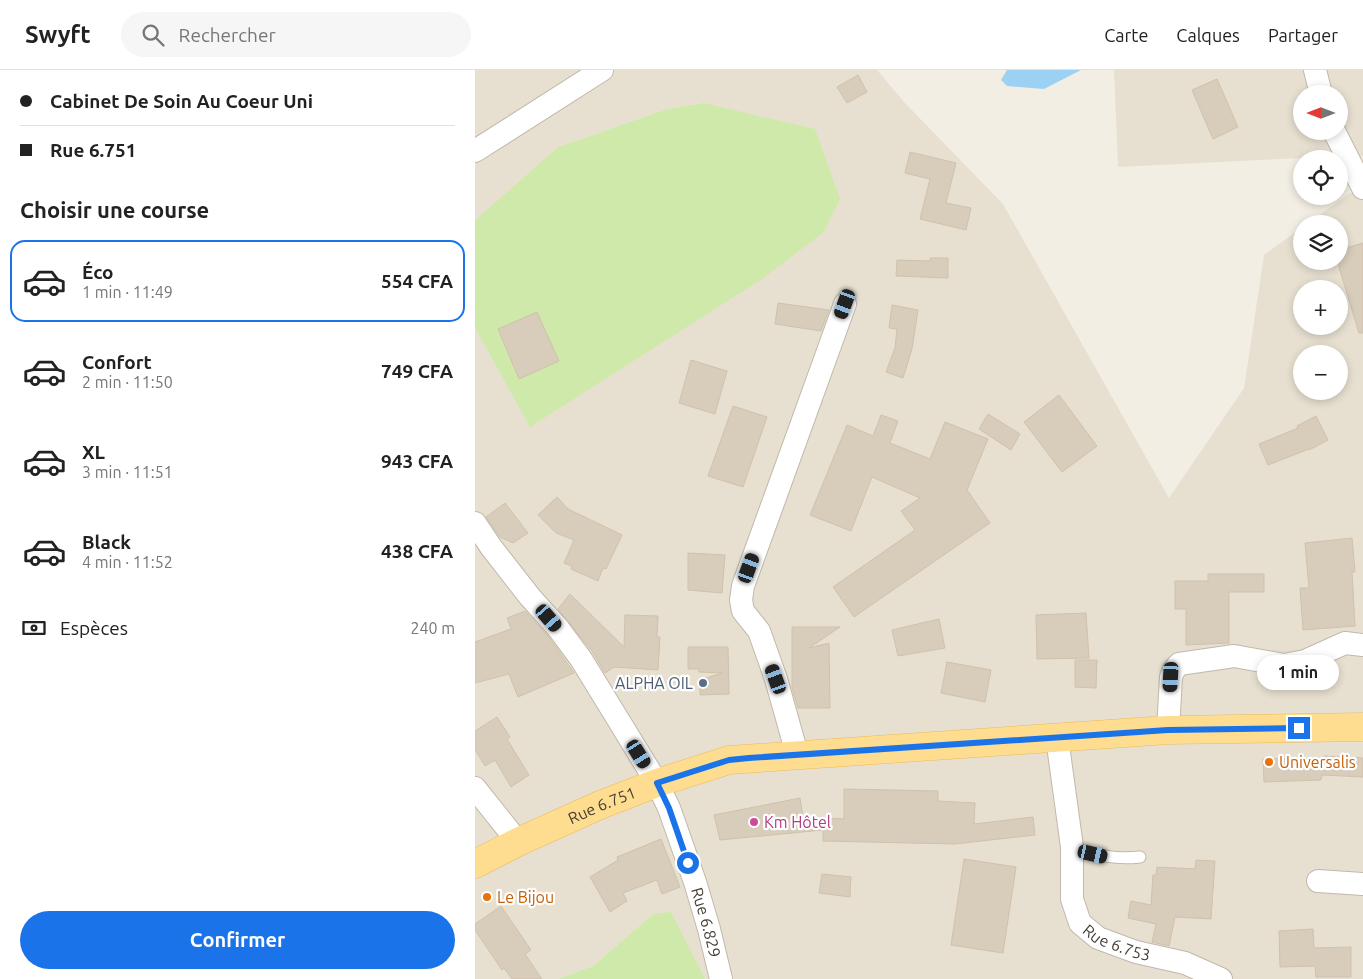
<!DOCTYPE html>
<html lang="fr">
<meta charset="utf-8">
<style>
body{margin:0;font-family:Ubuntu,sans-serif;background:#f6f6f6;color:#222;height:100vh;display:flex;flex-direction:column;font-size:19px;white-space:nowrap}
*{box-sizing:border-box;margin:0}
p{font-size:16px;color:#767676}
.icon{flex:none;width:28px;height:28px;fill:none;stroke:currentColor;stroke-width:2;stroke-linecap:round;stroke-linejoin:round}
.map{position:relative;flex:1;overflow:hidden}
.panel{display:flex;flex-direction:column;background:#fff;width:475px}
.panel>*{flex:none}
.top-card{display:grid;align-content:center;height:110px;padding:0 20px;background:#fff}
.needle{width:32px;rotate:270deg}
.fabs{position:absolute;left:818px;top:15px;display:grid;gap:10px}
.fabs a{display:grid;place-items:center;width:55px;height:55px;border-radius:50%;background:#fff;box-shadow:0 2px 8px #0003;font-size:25px}
.end{position:absolute;width:22px;height:22px;margin:-11px;border:6px solid #1a73e8;background:#fff;box-shadow:0 0 0 2px #fff}
.from{border-radius:50%}
.bubble{position:absolute;height:35px;border-radius:18px;background:#fff;box-shadow:0 2px 8px #0003;font-size:16px;font-weight:700;line-height:35px;text-align:center}
.car{position:absolute;width:15px;height:30px;margin:-15px -8px;border-radius:6px;box-shadow:0 0 4px 1px #0007;background:linear-gradient(#222 24%,#8ab4d8 0 40%,#222 0 76%,#8ab4d8 0 86%,#222 0)}
.top-card b{display:flex;align-items:center;gap:18px;height:48px;font-size:19px}
.top-card b+b{border-top:1px solid #e0e0e0}
.top-card i{width:12px;height:12px;background:#222}
ul{padding:0;list-style:none}
li{display:flex;align-items:center;gap:15px;height:82px;margin:0 10px 8px;padding:0 10px;border:2px solid transparent;border-radius:15px}
li div{flex:1}
li b{display:block;font-size:19px}
li em{font-style:normal;font-weight:700}
li.current{border-color:#1a73e8}
li>.icon{width:45px;height:45px;stroke-width:1.5}
h2{padding:0 20px;font-size:22px;line-height:60px}
.pay{display:flex;align-items:center;gap:12px;height:55px;padding:0 20px;font-size:19px}
.pay p{margin-inline-start:auto}
.action{display:flex;gap:10px;margin-top:auto;padding:10px 20px}
.action a{flex:1;height:58px;border-radius:30px;background:#1a73e8;color:#fff;font-size:20px;font-weight:700;line-height:58px;text-align:center}
header{display:flex;align-items:center;gap:30px;box-sizing:border-box;height:70px;padding:0 25px;background:#fff;border-bottom:1px solid #e0e0e0}
header strong{font-size:24px}
nav{display:flex;gap:28px;margin-inline-start:auto;font-size:18px}
.search{width:350px;height:45px;background:#f6f6f6;display:flex;align-items:center;gap:12px;box-sizing:border-box;padding:0 18px;border-radius:28px;color:#767676;font-size:19px}
main{display:flex;flex:1;min-height:0}
.map>svg:first-child{display:block}
</style>
<header>
<strong>Swyft</strong>
<div class="search"><svg class="icon" aria-label="search" viewBox="0 0 24 24"><circle cx="10" cy="10" r="6"/><path d="M15 15l6 6"/></svg>Rechercher</div>
<nav><a>Carte</a><a>Calques</a><a>Partager</a></nav>
</header>
<main>
<section class="panel">
<div class="top-card">
<b><i class="from"></i>Cabinet De Soin Au Coeur Uni</b>
<b><i></i>Rue 6.751</b>
</div>
<h2>Choisir une course</h2>
<ul>
<li class="current"><svg class="icon" aria-label="car" viewBox="0 0 24 24"><path d="M5 17H2v-5l4-1 3-4h7l3 4 3 1v5h-3M9 17h6M6 11h13"/><circle cx="7" cy="17" r="2"/><circle cx="17" cy="17" r="2"/></svg><div><b>Éco</b><p>1 min · 11:49</p></div><em>554 CFA</em></li>
<li><svg class="icon" aria-label="car" viewBox="0 0 24 24"><path d="M5 17H2v-5l4-1 3-4h7l3 4 3 1v5h-3M9 17h6M6 11h13"/><circle cx="7" cy="17" r="2"/><circle cx="17" cy="17" r="2"/></svg><div><b>Confort</b><p>2 min · 11:50</p></div><em>749 CFA</em></li>
<li><svg class="icon" aria-label="car" viewBox="0 0 24 24"><path d="M5 17H2v-5l4-1 3-4h7l3 4 3 1v5h-3M9 17h6M6 11h13"/><circle cx="7" cy="17" r="2"/><circle cx="17" cy="17" r="2"/></svg><div><b>XL</b><p>3 min · 11:51</p></div><em>943 CFA</em></li>
<li><svg class="icon" aria-label="car" viewBox="0 0 24 24"><path d="M5 17H2v-5l4-1 3-4h7l3 4 3 1v5h-3M9 17h6M6 11h13"/><circle cx="7" cy="17" r="2"/><circle cx="17" cy="17" r="2"/></svg><div><b>Black</b><p>4 min · 11:52</p></div><em>438 CFA</em></li>
</ul>
<div class="pay"><svg class="icon" aria-label="cash" viewBox="0 0 24 24"><path d="M3 7h18v10H3z"/><circle cx="12" cy="12" r="2"/></svg>Espèces<p>240 m</p></div>
<div class="action"><a>Confirmer</a></div>
</section>
<div class="map">
<svg width="888" height="909" viewBox="0 0 888 909">
<rect width="100%" height="100%" fill="#f3eee3"/>
<path fill="#e7e0d1" fill-rule="evenodd" d="M0,0H402L429,32L528,134L694,428L769,318L789,185L826,158V191H864V154H832L888,114V909H230L178,844L118,896L83,909H0V258L55,356L228,33L192,39L83,77L0,150ZM826,219H864V256H826ZM826,284H864V321H826Z
M639,0H888V87L867,86L643,97ZM826,24H864V61H826Z"/>
<path fill="#cee9aa" d="M228,33L340,59L365,129L349,162L287,209L55,357L0,258V150L83,77L192,39Z
M196,842L230,909H83L118,896L178,844Z"/>
<path fill="#9cd1f3" d="M532,0H606L569,19L532,16L526,10Z"/>
<path fill="#d8ccbb" stroke="#d0c1ab" d="M383,5L392,22L372,33L362,17Z
M742,9L763,57L738,69L717,20Z
M435,82L481,93L471,133L496,138L491,160L445,149L455,109L430,103Z
M888,173V263H884L864,197V180Z
M455,188H473V208L421,206L422,190L455,191Z
M303,233L354,240L346,261L300,254Z
M417,235L443,240L437,279L428,308L411,302L420,278L422,259L414,258Z
M62,242L84,291L44,309L23,259Z
M216,290L252,301L240,344L204,333Z
M584,325L622,376L587,402L549,352Z
M258,336L292,347L268,417L233,406Z
M513,344L545,364L536,380L504,359Z
M406,345L423,351L415,373L455,389L470,352L513,369L492,420L515,453L379,547L358,517L440,460L426,441L445,428L397,407L376,461L335,445L372,355L398,366Z
M841,346L853,370L834,380V379L793,395L784,374L823,358L822,356Z
M82,427L93,439L147,465L131,499L128,498L123,511L96,499L97,496L89,493L99,470L81,463L63,445Z
M30,433L53,463L38,473L25,467L11,447Z
M877,468L880,502H877L880,556L828,560L825,518H834L830,473Z
M213,483L250,485L247,523L213,520Z
M733,504H789V522H754V573L711,575V539H700V511H733Z
M95,524L149,577L150,545L183,546L182,567H185L183,600L139,597L130,603L117,581L83,539Z
M50,541L73,566L99,603L43,627L34,604L0,613V572L36,559L32,548Z
M611,543L614,588L562,589L561,545Z
M464,549L470,578L423,586L417,560Z
M317,557H365L334,578L354,573L355,638H323L317,618Z
M213,577H253L254,624L225,625V610L247,603L224,602V599H213Z
M600,590H622L621,618L600,617Z
M472,592L516,600L510,632L466,623Z
M22,647L35,667L32,669L54,705L36,717L20,690L10,696L0,680V661Z
M849,686L888,688V707L847,705L846,710L789,712L788,689L849,688Z
M369,719L463,721V731L500,733L499,754L558,747L560,765L480,774L348,771V760L245,770L239,745L325,728L328,747L369,749Z
M186,769L205,817L187,824L182,810L148,823L152,831L135,842L115,807L143,790L142,787Z
M489,789L541,797L528,883L476,875Z
M721,790L740,791L736,849L700,847L694,876L677,872L681,854L653,848L656,831L676,835L678,805H681L682,797L720,799Z
M347,804L376,807L375,827L344,823Z
M26,836L56,880L50,884L67,909H37L29,898L27,900L0,860V854Z
M838,859L839,878L876,877V907H841L840,896L805,897L804,861Z"/>
<g fill="none" stroke-linecap="round" stroke-linejoin="round">
<g stroke="#c1b8a9" stroke-width="13">
<path id="lane" d="M597,777C621,785 640,790 665,787"/>
</g>
<g stroke="#c1b8a9" stroke-width="24">
<g id="street">
<path d="M840,0L846,24"/>
<path d="M859,61L888,118"/>
<path d="M0,81L127,0"/>
<path id="s1" d="M0,453L16,477L55,527L83,558L106,589L182,713L194,738L220,812L234,859L246,909"/>
<path d="M693,660L696,607L699,600L704,594L759,586L809,595L830,591L870,573L888,575"/>
<path id="s2" d="M582,668L597,777V829L605,853L623,868L661,882L710,893L746,909"/>
<path d="M322,684L301,609L284,561L268,541L266,530L268,516L370,234"/>
<path d="M0,718L43,772"/>
<path d="M843,811L888,814"/>
</g>
</g>
<g stroke="#e9bb5b" stroke-width="29">
<g id="primary">
<path id="s3" d="M0,794L43,772L125,735L182,713L254,690L693,660L888,657"/>
</g>
</g>
<use href="#lane" stroke="#fff" stroke-width="11"/>
<use href="#street" stroke="#fff" stroke-width="22"/>
<use href="#primary" stroke="#ffdd90" stroke-width="28"/>
</g>
<g fill="none" stroke-linecap="round" stroke-linejoin="round">
<path stroke="#1a73e8" stroke-width="6" d="M213,793L194,738L182,713L254,690L274,688L693,660L824,658"/>
</g>
<circle fill="#5c6f8a" stroke="#fff" stroke-width="2" cx="228" cy="613" r="5"/>
<g fill="#e8710a" stroke="#fff" stroke-width="2">
<circle cx="794" cy="692" r="5"/>
<circle cx="12" cy="827" r="5"/>
</g>
<circle fill="#d1479c" stroke="#fff" stroke-width="2" cx="279" cy="752" r="5"/>
<g text-anchor="middle" stroke-width="4.5" stroke-linejoin="round" paint-order="stroke">
<g font-size="16" fill="#4e5e75" stroke="#fff" text-anchor="end">
<text x="218" y="619">ALPHA OIL</text>
</g>
<g font-size="16" fill="#c56008" stroke="#fff" text-anchor="start">
<text x="804" y="698">Universalis</text>
<text x="22" y="833">Le Bijou</text>
</g>
<g font-size="16" fill="#453e33" stroke="#fff">
<text dy="6" stroke="none"><textPath href="#s3" startOffset="140">Rue 6.751</textPath></text>
<text dy="6" stroke="none"><textPath href="#s1" startOffset="466">Rue 6.829</textPath></text>
<text dy="6" stroke="none"><textPath href="#s2" startOffset="230">Rue 6.753</textPath></text>
</g>
<g font-size="16" fill="#b23c85" stroke="#fff" text-anchor="start">
<text x="289" y="758">Km Hôtel</text>
</g>
</g>
</svg>
<div class="fabs">
<a><svg class="needle" viewBox="-14 -14 28 28"><path d="M0-13l5 13h-10z" fill="#e53935"/><path d="M0 13l5-13h-10z" fill="#767676"/></svg></a>
<a><svg class="icon" aria-label="locate" viewBox="0 0 24 24"><circle cx="12" cy="12" r="6"/><path d="M12 2v4M12 18v4M2 12h4M18 12h4"/></svg></a>
<a><svg class="icon" aria-label="layers" viewBox="0 0 24 24"><path d="M12 4l9 5-9 5-9-5zM3 14l9 5 9-5"/></svg></a>
<a>+</a>
<a>−</a>
</div>
<i class="end from" style="left:213px;top:793px"></i>
<i class="end" style="left:824px;top:658px"></i>
<div class="bubble" style="left:782px;top:585px;width:82px">1 min</div>
<i class="car" style="left:370px;top:234px;rotate:200deg"></i>
<i class="car" style="left:274px;top:498px;rotate:20deg"></i>
<i class="car" style="left:74px;top:548px;rotate:139deg"></i>
<i class="car" style="left:696px;top:607px;rotate:183deg"></i>
<i class="car" style="left:301px;top:609px;rotate:340deg"></i>
<i class="car" style="left:164px;top:684px;rotate:148deg"></i>
<i class="car" style="left:618px;top:784px;rotate:103deg"></i>
</div>
</main>
